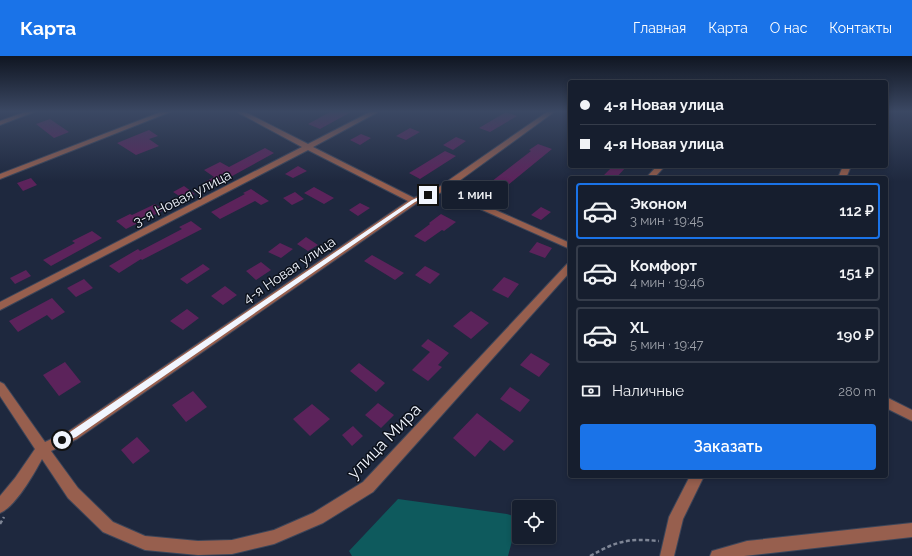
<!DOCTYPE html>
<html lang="ru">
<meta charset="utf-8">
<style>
body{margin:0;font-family:Raleway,sans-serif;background:#1f2736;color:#f1f3f6;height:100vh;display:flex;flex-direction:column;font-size:15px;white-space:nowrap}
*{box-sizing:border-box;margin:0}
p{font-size:13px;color:#9ea2aa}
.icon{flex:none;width:22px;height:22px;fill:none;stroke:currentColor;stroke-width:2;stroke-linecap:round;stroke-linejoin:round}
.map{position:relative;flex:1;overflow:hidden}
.sheet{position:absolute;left:568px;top:120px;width:320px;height:302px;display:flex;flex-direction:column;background:#161e2e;border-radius:4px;box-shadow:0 2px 6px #0003,0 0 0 1px #353c4a}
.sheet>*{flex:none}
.guide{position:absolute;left:568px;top:24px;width:320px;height:88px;border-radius:4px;box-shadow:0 2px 6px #0003,0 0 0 1px #353c4a;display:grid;align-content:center;height:88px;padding:0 12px;background:#161e2e}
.tools{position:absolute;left:512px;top:444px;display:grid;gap:8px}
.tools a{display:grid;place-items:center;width:44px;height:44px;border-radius:4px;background:#161e2e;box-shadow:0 2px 6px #0003,0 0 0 1px #353c4a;font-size:20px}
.end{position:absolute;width:18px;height:18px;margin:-9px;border:5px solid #f1f5fe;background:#111;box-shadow:0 0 0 2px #111}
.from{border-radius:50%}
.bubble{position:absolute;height:28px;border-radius:4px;background:#161e2e;box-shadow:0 2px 6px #0003,0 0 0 1px #353c4a;font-size:13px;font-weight:600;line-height:28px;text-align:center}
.guide b{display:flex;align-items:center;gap:14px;height:38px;font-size:15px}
.guide b+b{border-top:1px solid #353c4a}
.guide i{width:10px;height:10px;background:#f1f3f6}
ul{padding:7px 0 0;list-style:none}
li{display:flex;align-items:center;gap:12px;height:56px;margin:0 8px 6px;padding:0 4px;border:2px solid #353c4a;border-radius:4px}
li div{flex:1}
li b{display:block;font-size:15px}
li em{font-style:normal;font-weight:600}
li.active{border-color:#1a73e8}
li>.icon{width:36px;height:36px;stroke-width:1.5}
.pay{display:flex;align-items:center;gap:10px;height:44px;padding:0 12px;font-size:15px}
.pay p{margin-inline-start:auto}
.button{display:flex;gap:8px;margin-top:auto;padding:8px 12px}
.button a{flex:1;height:46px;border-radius:4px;background:#1a73e8;color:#fff;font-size:16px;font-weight:600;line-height:46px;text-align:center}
header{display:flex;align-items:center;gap:24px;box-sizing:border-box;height:56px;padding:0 20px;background:#1a73e8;color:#fff}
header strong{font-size:19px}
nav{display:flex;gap:22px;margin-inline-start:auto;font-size:14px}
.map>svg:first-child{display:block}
</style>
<header>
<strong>Карта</strong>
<nav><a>Главная</a><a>Карта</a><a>О нас</a><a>Контакты</a></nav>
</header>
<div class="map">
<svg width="912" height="500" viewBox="0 0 912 500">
<rect width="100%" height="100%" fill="#1e283e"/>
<path fill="#0e5a5d" d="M398,443L507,458L516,461L519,467V479L512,485L508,500H352L349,495Z"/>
<path fill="#5c235b" d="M330,56H351L320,73L308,68Z
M506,56L517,60L490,76L479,72Z
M50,63L69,76L54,82L36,68Z
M410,72L420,76L406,84L396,80Z
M149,74L158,80L149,83L159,90L136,99L117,87Z
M361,78L371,82L360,89L350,84Z
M456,81L466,85L453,94L443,89Z
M538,88L552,93L487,146L474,139L531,95L529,94Z
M265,92L274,97L214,130L205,126L214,121L204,114L220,106L229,111Z
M445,95L456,100L420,123L409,117Z
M298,110L307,115L293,122L285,118Z
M613,110H627L616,122H601Z
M31,122L37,129L23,135L17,127Z
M184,130L195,138L184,143L173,136Z
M314,131L334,142L324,148L304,137Z
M251,133L269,145L261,149L255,145L220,163L211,156L245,138L243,137Z
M295,136L304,143L292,149L283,142Z
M360,147L370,152L358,160L349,154Z
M155,148L164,154L126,173L116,165L130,158L132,159Z
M541,151L551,156L541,164L531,159Z
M441,158L456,166L444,175L442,174L425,186L414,180L430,168L429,167Z
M191,165L202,173L142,204L141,203L119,217L109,210L138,193L140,195L182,173L179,171Z
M92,175L102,182L51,210L43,204L75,187L72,185Z
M306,181L318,189L308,195L297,188Z
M537,186L552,192L545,202L529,196Z
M280,187L293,193L281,202L268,196Z
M372,199L404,217L395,224L364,205Z
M261,206L271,214L256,224L246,215Z
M203,208L210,213L187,228L180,223Z
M425,210L440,218L430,228L415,219Z
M26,214L31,220L15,228L10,222Z
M504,221L519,228L508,242L492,234Z
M84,223L93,232L76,241L67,232Z
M225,230L237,239L223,249L211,240Z
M52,242L65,256L52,264L47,259L18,276L9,265Z
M187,253L199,262L183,274L170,265Z
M471,255L489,267L471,283L453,270Z
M428,283L449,297L438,309L442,311L428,325L412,314L430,296L421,290Z
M531,297L550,308L539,321L520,309Z
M65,306L81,326L59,340L43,319Z
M359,307L385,327L376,336L350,315Z
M510,331L530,344L520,356L500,343Z
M193,335L207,351L186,366L172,349Z
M378,347L394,359L381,372L365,359Z
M312,348L330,363L310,380L293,363Z
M477,357L514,385L504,395L490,384L475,401L453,382Z
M353,370L363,380L352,390L342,379Z
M137,381L150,395L133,408L121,394Z"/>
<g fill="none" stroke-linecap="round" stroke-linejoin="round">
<g stroke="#3c4559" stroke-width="2">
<path id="minor" d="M25,56H34L0,69V65Z
M161,56H170L0,123V118Z
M237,56H245L308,88L370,56H378L313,91L414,142L439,131L547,56H554L448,133L570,187V193L442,136L417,147L77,383L51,395L78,432L113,466L145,480L198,485L232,484L274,474L313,457L363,426L567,208L570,207V216L373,436L323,467L274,488L232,498L198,499L145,494L103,476L68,442L42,403C34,418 15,451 0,457V440L15,422L35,393L0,340V326L4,328L45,386L69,375L408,145L308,94L0,254V246L302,91Z
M657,110H665L654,122H646Z
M843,110H851L846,122H838Z
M886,341L912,354V365L886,352Z
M690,420H704L683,463L674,500H660L669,461Z
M912,467V481L744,500H710L712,495L747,485Z"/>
</g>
<path stroke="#7f8696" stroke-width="2.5" stroke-dasharray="4 2.5" stroke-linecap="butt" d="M0,468L4,461
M590,500C617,485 628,482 659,485"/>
<use href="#minor" fill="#975f4e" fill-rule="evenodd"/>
</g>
<linearGradient id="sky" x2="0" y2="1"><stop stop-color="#101622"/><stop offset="0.44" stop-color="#3b4863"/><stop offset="1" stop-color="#3b4863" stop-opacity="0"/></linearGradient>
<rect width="912" height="126" fill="url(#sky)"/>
<path fill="#f1f5fe" d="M426,138L430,139L415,146L76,381L62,387L60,386V381L70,376L412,144Z"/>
<g text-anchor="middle" stroke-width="3" stroke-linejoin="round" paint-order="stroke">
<g font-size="14" fill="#f1f5fe" stroke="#0c111b">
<text transform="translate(182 142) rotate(-27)" y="5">3-я Новая улица</text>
<text transform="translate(289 214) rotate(-34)" y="5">4-я Новая улица</text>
</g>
<g font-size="17" fill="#f1f5fe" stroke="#0c111b">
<text transform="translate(384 385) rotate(-46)" y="6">улица Мира</text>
</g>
</g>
</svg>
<div class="tools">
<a><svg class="icon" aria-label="locate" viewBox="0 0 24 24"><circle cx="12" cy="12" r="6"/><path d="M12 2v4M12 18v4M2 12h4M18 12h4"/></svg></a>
</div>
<i class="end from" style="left:62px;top:384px"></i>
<i class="end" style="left:428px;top:139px"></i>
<div class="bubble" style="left:442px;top:125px;width:66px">1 мин</div>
<div class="guide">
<b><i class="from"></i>4-я Новая улица</b>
<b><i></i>4-я Новая улица</b>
</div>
<section class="sheet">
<ul>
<li class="active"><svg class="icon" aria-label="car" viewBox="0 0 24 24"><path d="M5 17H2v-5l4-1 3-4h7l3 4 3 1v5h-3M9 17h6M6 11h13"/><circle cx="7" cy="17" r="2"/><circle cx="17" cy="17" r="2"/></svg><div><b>Эконом</b><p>3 мин · 19:45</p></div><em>112 ₽</em></li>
<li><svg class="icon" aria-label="car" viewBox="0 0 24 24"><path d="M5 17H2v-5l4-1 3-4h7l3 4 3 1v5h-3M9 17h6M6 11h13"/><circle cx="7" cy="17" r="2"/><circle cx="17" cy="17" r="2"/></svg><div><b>Комфорт</b><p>4 мин · 19:46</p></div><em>151 ₽</em></li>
<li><svg class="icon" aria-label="car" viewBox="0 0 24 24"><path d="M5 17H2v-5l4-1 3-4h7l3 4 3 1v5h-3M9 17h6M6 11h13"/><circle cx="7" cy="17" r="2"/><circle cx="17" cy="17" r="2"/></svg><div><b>XL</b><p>5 мин · 19:47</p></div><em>190 ₽</em></li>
</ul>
<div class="pay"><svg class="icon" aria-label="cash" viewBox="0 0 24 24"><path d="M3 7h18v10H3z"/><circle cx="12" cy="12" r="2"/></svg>Наличные<p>280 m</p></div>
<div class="button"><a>Заказать</a></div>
</section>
</div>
